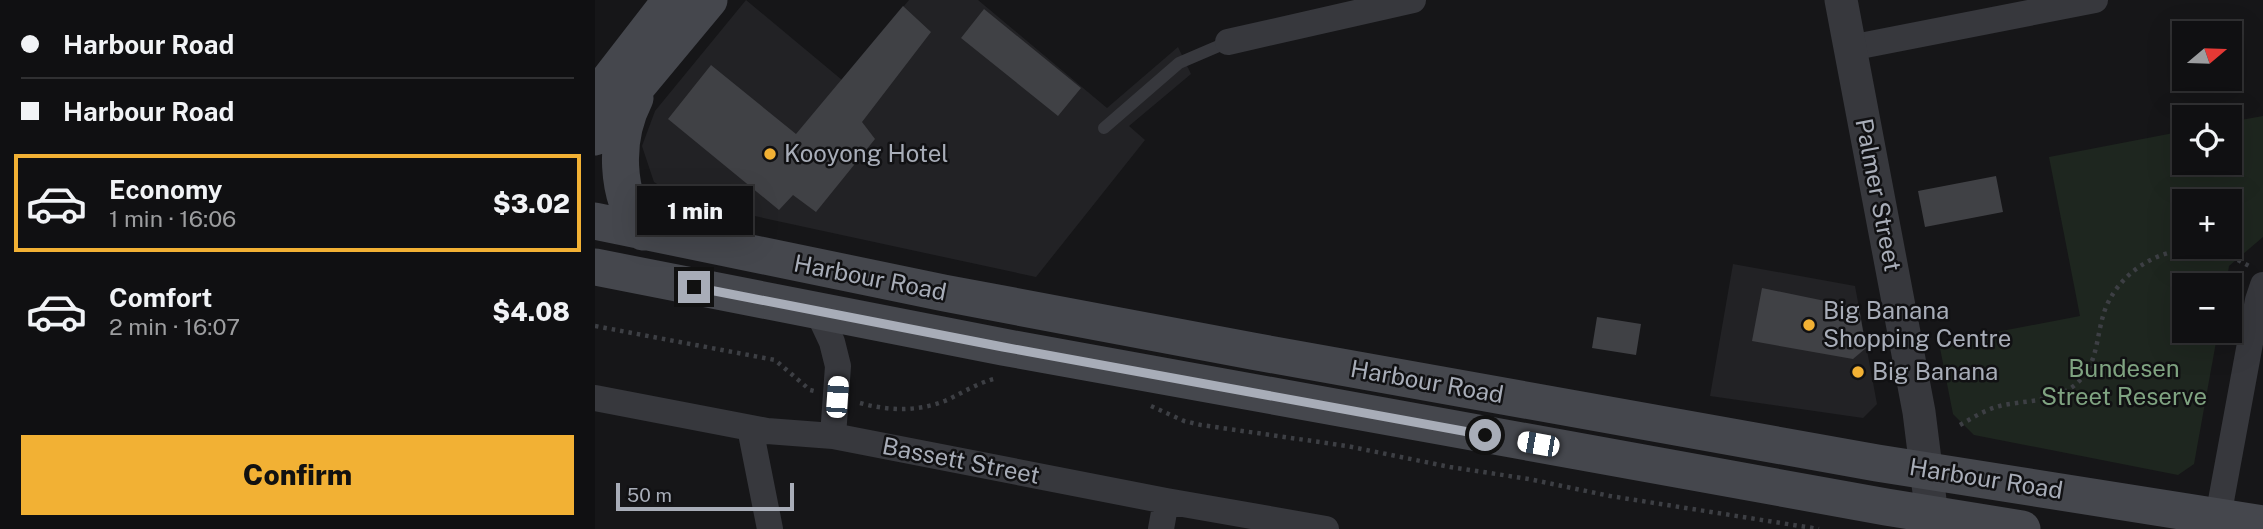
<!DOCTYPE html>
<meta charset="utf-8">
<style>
body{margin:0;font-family:"Public Sans",sans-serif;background:#19191b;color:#f1f3f6;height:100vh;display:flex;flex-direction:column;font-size:26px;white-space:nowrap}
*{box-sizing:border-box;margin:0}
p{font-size:23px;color:#9c9d9f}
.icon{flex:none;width:38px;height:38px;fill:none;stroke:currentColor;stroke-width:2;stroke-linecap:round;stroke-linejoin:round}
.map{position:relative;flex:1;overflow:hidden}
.panel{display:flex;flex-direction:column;background:#101012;width:595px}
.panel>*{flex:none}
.top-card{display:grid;align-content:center;height:154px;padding:0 21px;background:#101012}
.needle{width:46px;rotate:71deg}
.controls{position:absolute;left:1577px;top:21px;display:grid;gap:14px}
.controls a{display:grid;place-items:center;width:70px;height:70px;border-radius:0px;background:#101012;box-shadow:0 7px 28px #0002,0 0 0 2px #303032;font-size:35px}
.scale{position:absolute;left:21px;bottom:18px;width:178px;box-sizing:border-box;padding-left:7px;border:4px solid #a8adb8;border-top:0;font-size:19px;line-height:24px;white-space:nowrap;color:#a8adb8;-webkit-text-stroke:5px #111113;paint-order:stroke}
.end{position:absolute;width:32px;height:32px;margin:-16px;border:9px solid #a8adb8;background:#111;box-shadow:0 0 0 4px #111}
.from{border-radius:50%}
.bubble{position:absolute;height:49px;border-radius:0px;background:#101012;box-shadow:0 7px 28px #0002,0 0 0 2px #303032;font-size:23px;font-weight:800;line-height:49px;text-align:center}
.car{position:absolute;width:21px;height:42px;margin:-21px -10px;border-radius:9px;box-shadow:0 0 5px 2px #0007;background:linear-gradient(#fff 24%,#345 0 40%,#fff 0 76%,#345 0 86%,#fff 0)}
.top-card b{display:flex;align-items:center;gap:24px;height:66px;font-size:26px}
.top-card b+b{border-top:2px solid #303032}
.top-card i{width:18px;height:18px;background:#f1f3f6}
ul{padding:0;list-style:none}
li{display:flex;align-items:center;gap:21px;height:98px;margin:0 14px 10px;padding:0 7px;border:4px solid transparent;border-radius:0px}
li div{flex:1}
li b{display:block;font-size:26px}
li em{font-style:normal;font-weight:800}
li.on{border-color:#f2b134}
li>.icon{width:63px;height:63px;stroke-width:1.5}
.cta{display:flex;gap:14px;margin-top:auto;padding:14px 21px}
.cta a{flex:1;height:80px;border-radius:0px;background:#f2b134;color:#111;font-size:28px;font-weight:800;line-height:80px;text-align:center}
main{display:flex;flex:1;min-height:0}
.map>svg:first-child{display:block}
</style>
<main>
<section class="panel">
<div class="top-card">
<b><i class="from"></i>Harbour Road</b>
<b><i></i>Harbour Road</b>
</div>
<ul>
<li class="on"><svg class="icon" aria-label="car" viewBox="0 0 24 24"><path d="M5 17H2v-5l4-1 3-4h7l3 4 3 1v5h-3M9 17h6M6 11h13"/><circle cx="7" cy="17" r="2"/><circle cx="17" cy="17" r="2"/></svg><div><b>Economy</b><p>1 min · 16:06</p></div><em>$3.02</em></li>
<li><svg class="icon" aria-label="car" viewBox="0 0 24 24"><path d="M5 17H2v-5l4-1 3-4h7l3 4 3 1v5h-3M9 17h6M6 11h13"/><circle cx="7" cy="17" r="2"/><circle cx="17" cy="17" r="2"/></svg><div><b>Comfort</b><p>2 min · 16:07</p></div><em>$4.08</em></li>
</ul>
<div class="cta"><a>Confirm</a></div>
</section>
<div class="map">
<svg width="1668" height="529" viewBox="0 0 1668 529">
<rect width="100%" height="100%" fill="#161618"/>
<path fill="#222225" d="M151,0L247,80L314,0H383L512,108L583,47L596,74L534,126L550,140L441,277L90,201L59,182L47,146L60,111Z
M1138,264L1260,286L1282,404L1268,418L1115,396Z"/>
<path fill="#1e261f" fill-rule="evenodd" d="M1668,116V237L1634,266L1631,285H1589V331H1623L1599,464L1583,475L1379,435L1358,414L1344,343L1485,316L1454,157L1589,131V163H1634L1635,122ZM1589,201H1634V247H1589Z"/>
<path fill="#404145" d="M308,6L336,32L267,122L280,139L221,212L198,195L184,210L73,119L116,65L201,134Z
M389,9L486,88L463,116L366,38Z
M1401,176L1408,212L1330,227L1323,191Z
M1167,288L1264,308L1271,348L1258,359L1157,341Z
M1002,317L1046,324L1041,355L997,348Z"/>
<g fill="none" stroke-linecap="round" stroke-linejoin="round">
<path stroke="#3d3f44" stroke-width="4.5" stroke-dasharray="3.5 5" stroke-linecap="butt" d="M0,326L180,360L215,390L219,391
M265,403C294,411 323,412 352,400C369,392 384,382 403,378
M556,406L589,421L606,425L752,446L855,467L934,479L1015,496L1224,529
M1365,425C1379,417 1393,408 1409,405C1434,400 1459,402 1480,385C1505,364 1500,335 1511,307C1529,265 1577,241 1621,252C1634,255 1645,261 1656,267"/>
<path stroke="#37383d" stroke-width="12" d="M509,128L584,63L633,42"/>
<path stroke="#37383d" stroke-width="26" d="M633,42L818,0
M1255,48L1500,0
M223,312L237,342L243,366L238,436
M0,398L172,431L238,436L571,501L731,529
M155,428L175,529
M1623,517L1663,300L1668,285
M566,529L571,501"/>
<path stroke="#37383d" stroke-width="33" d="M1246,0L1324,412L1337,516"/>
<path stroke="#45474d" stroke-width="37" d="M1,97L76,0
M40,98C19,139 20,195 48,232
M0,137L114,0
M0,221L349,293L657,351L1282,463L1668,524
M0,267L408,347L1291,507L1427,529"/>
</g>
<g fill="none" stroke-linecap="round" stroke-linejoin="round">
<path stroke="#a8adb8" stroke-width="9" d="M99,287L408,347L890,435"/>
</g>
<g fill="#f2b134" stroke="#111113" stroke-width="2.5">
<circle cx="175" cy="154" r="7"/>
<circle cx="1214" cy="325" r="7"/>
<circle cx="1263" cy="372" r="7"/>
</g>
<g text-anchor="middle" stroke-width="5" stroke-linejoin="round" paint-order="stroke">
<g font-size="24" fill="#a8adb8" stroke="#111113" text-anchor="start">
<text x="189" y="162">Kooyong Hotel</text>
<text x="1228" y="319">Big Banana<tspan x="1228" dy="28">Shopping Centre</tspan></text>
<text x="1277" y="380">Big Banana</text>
</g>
<g font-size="24" fill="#a8adb8" stroke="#111113">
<text transform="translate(1283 195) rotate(79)" y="8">Palmer Street</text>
<text transform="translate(275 278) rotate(11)" y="8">Harbour Road</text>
<text transform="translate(832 382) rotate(10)" y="8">Harbour Road</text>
<text transform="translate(366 461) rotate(11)" y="8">Bassett Street</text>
<text transform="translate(1391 479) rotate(9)" y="8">Harbour Road</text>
</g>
<g font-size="24" fill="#7fa381" stroke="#111113">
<text x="1529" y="377">Bundesen<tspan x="1529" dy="28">Street Reserve</tspan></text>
</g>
</g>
</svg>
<div class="controls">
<a><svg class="needle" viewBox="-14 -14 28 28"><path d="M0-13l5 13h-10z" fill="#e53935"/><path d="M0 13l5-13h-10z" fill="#9c9d9f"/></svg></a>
<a><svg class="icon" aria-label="locate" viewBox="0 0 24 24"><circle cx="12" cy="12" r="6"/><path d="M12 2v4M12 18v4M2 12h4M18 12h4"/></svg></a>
<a>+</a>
<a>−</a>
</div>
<div class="scale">50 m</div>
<i class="end from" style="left:890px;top:435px"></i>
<i class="end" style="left:99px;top:287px"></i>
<div class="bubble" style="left:42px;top:186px;width:116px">1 min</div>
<i class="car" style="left:242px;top:397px;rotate:4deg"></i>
<i class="car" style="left:943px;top:444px;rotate:280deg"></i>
</div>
</main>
